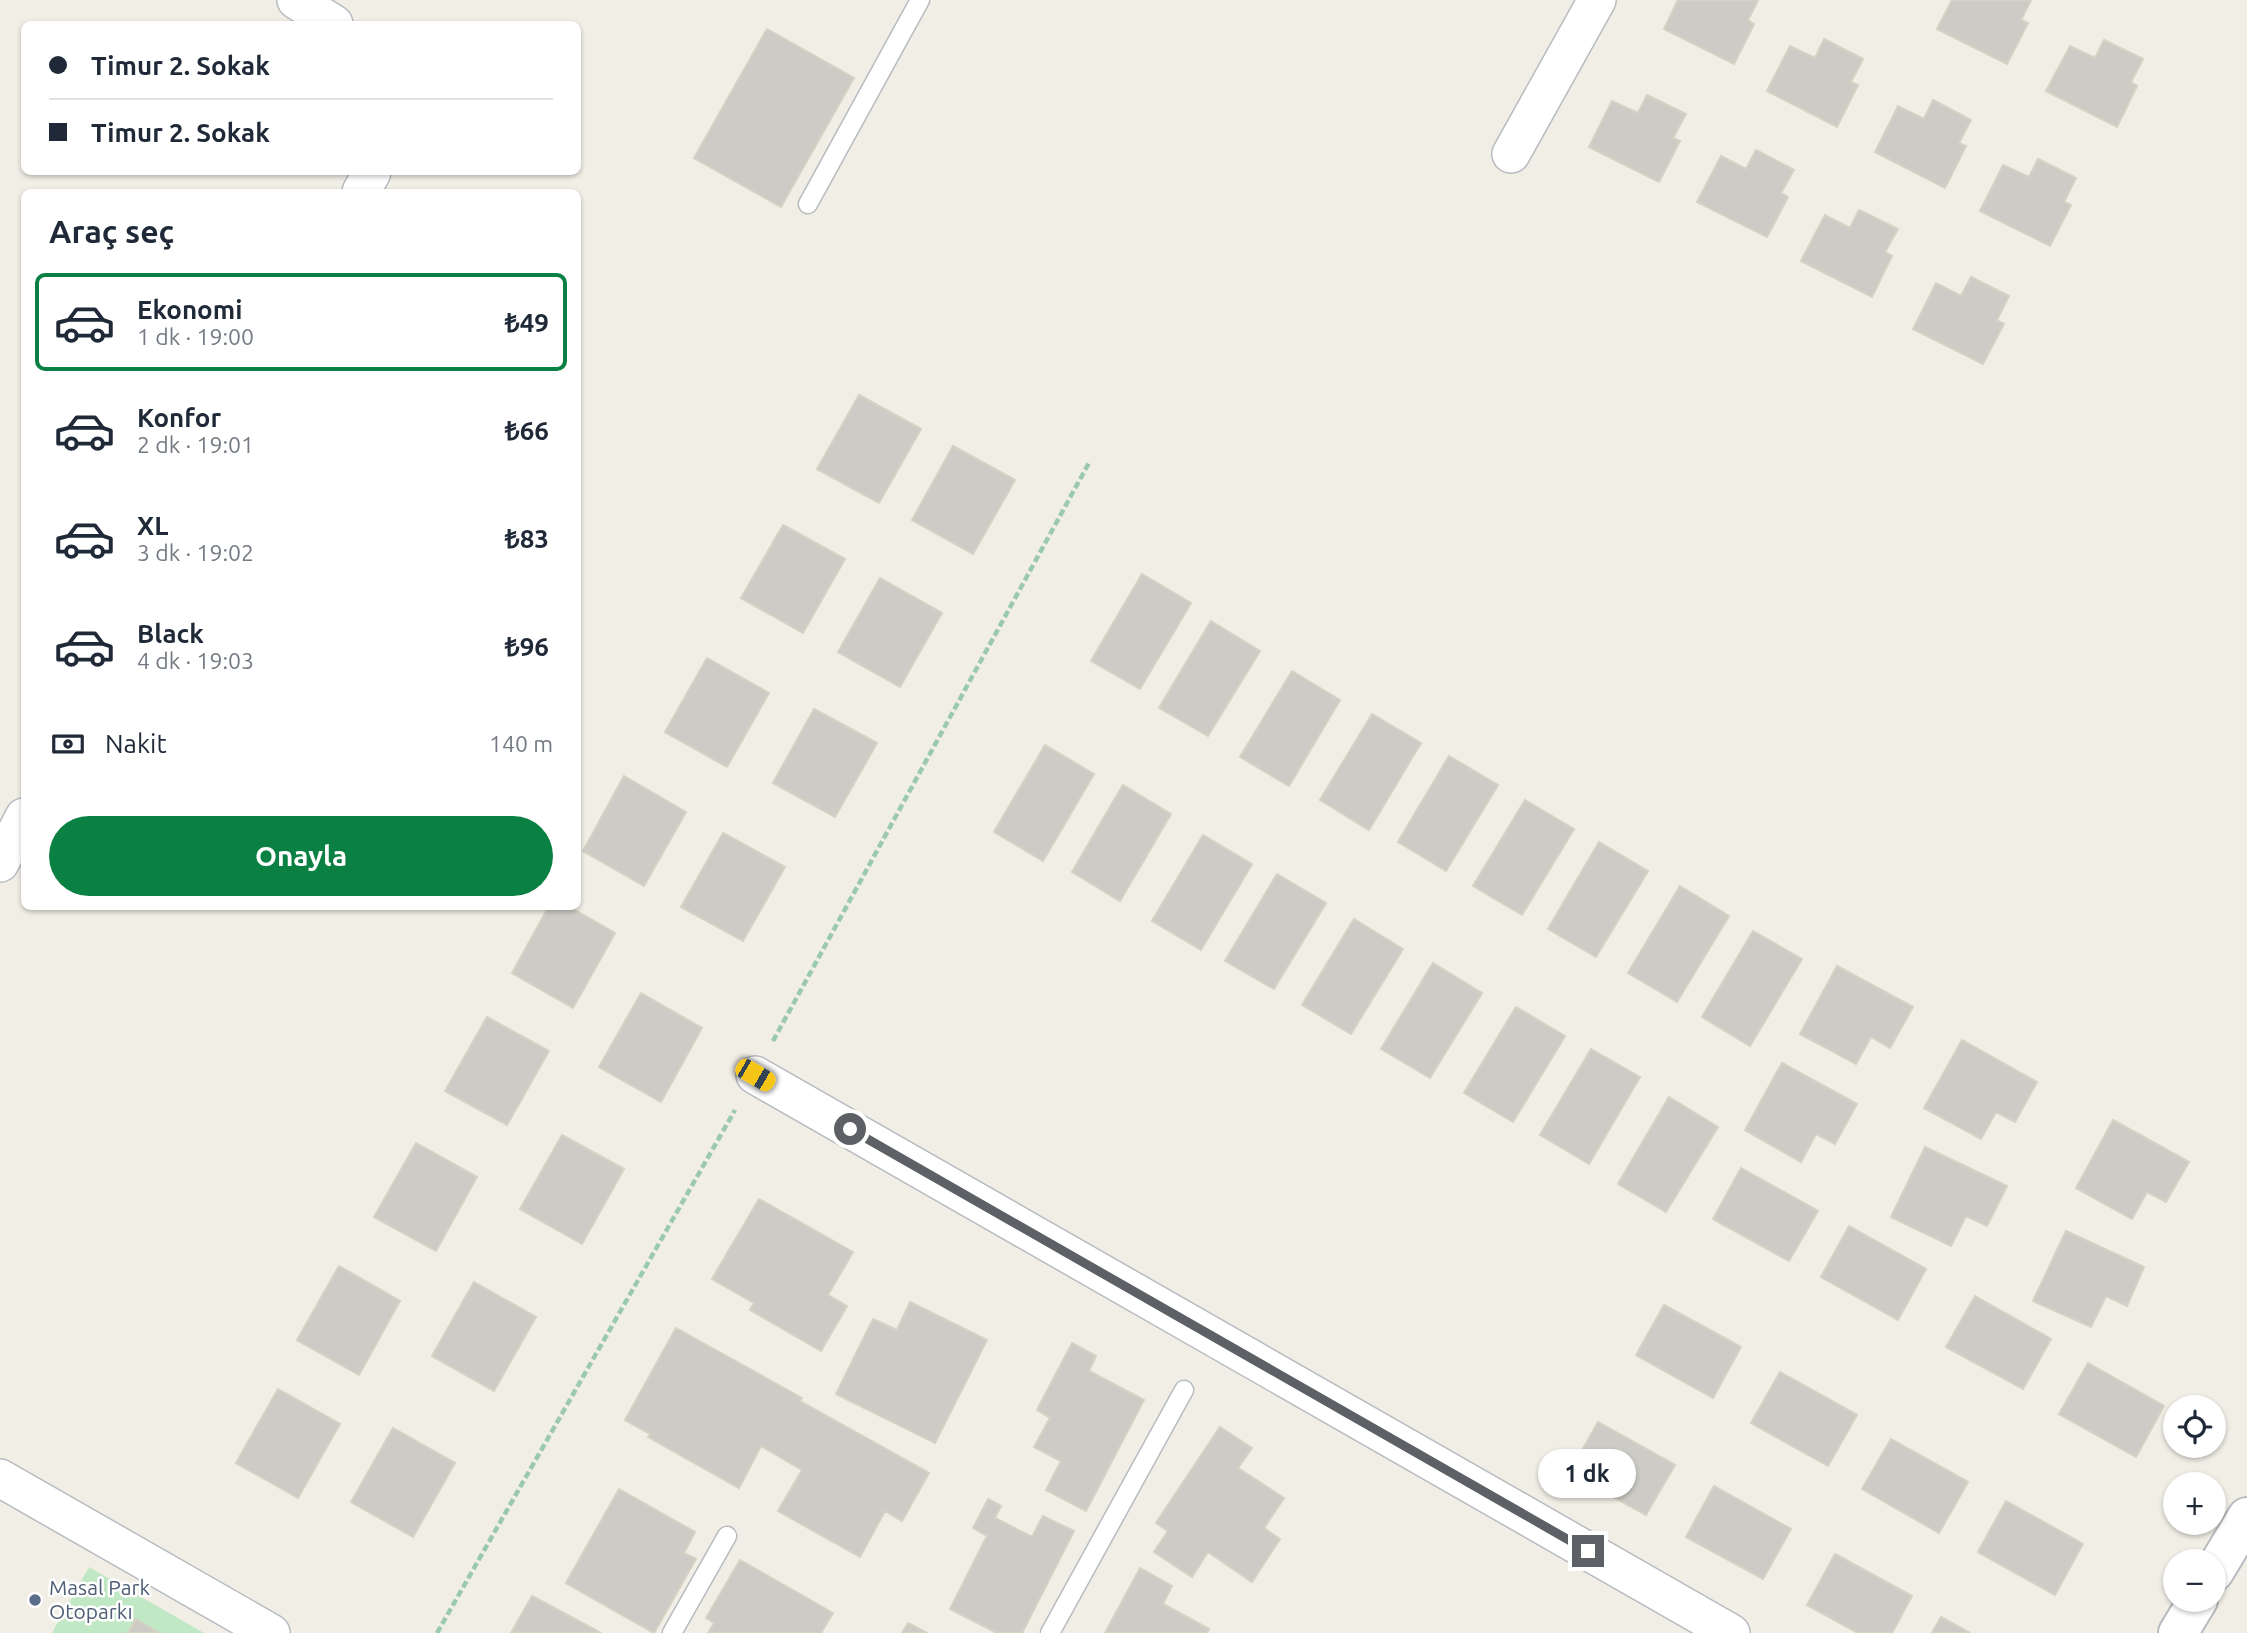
<!DOCTYPE html>
<html lang="tr">
<meta charset="utf-8">
<style>
body{margin:0;font-family:Ubuntu,sans-serif;background:#f6f6f7;color:#1f2937;height:100vh;display:flex;flex-direction:column;font-size:26px;white-space:nowrap}
*{box-sizing:border-box;margin:0}
p{font-size:23px;color:#747a83}
.icon{flex:none;width:38px;height:38px;fill:none;stroke:currentColor;stroke-width:2;stroke-linecap:round;stroke-linejoin:round}
.map{position:relative;flex:1;overflow:hidden}
.drawer{position:absolute;left:21px;top:189px;width:560px;height:721px;display:flex;flex-direction:column;background:#fff;border-radius:10px;box-shadow:0 2px 5px #0004}
.drawer>*{flex:none}
.guide{position:absolute;left:21px;top:21px;width:560px;height:154px;border-radius:10px;box-shadow:0 2px 5px #0004;display:grid;align-content:center;height:154px;padding:0 28px;background:#fff}
.tools{position:absolute;left:2163px;top:1395px;display:grid;gap:14px}
.tools a{display:grid;place-items:center;width:63px;height:63px;border-radius:50%;background:#fff;box-shadow:0 2px 5px #0004;font-size:35px}
.end{position:absolute;width:32px;height:32px;margin:-16px;border:9px solid #5d6166;background:#fff;box-shadow:0 0 0 4px #fff}
.from{border-radius:50%}
.bubble{position:absolute;height:49px;border-radius:24px;background:#fff;box-shadow:0 2px 5px #0004;font-size:23px;font-weight:700;line-height:49px;text-align:center}
.car{position:absolute;width:21px;height:42px;margin:-21px -10px;border-radius:9px;box-shadow:0 0 5px 2px #0007;background:linear-gradient(#f5c518 24%,#345 0 40%,#f5c518 0 76%,#345 0 86%,#f5c518 0)}
.guide b{display:flex;align-items:center;gap:24px;height:66px;font-size:26px}
.guide b+b{border-top:2px solid #e0e1e3}
.guide i{width:18px;height:18px;background:#1f2937}
ul{padding:0;list-style:none}
li{display:flex;align-items:center;gap:21px;height:98px;margin:0 14px 10px;padding:0 14px;border:4px solid transparent;border-radius:10px}
li div{flex:1}
li b{display:block;font-size:26px}
li em{font-style:normal;font-weight:700}
li.current{border-color:#0b8043}
li>.icon{width:63px;height:63px;stroke-width:1.5}
h2{padding:0 28px;font-size:32px;line-height:84px}
.pay{display:flex;align-items:center;gap:18px;height:77px;padding:0 28px;font-size:26px}
.pay p{margin-inline-start:auto}
.action{display:flex;gap:14px;margin-top:auto;padding:14px 28px}
.action a{flex:1;height:80px;border-radius:42px;background:#0b8043;color:#fff;font-size:28px;font-weight:700;line-height:80px;text-align:center}
.map>svg:first-child{display:block}
</style>
<div class="map">
<svg width="2247" height="1633" viewBox="0 0 2247 1633">
<rect width="100%" height="100%" fill="#f0eee5"/>
<path fill="#c1e8c4" d="M89,1567L204,1633H52Z"/>
<path fill="#cdcbc5" stroke="#d5d1c3" stroke-width="2" d="M1678,0H1758L1748,20L1754,24L1734,64L1664,29Z
M1952,0H2031L2021,20L2028,23L2007,64L1937,29Z
M767,29L854,78L781,207L694,158Z
M1824,39L1863,59L1851,82L1858,85L1837,127L1767,91L1790,46L1815,58Z
M2104,40L2143,59L2131,82L2137,86L2117,127L2046,91L2070,46L2095,58Z
M1647,95L1686,114L1673,138L1680,141L1659,182L1589,147L1612,101L1638,113Z
M1933,100L1971,120L1959,143L1966,146L1945,188L1875,152L1898,106L1924,119Z
M1756,150L1794,170L1781,193L1788,197L1767,237L1697,202L1721,156L1746,169Z
M2038,159L2076,178L2064,202L2071,205L2050,246L1980,211L2003,165L2029,177Z
M1859,210L1898,229L1885,252L1892,256L1872,297L1801,261L1825,215L1850,228Z
M1971,277L2009,296L1997,320L2004,324L1983,364L1913,329L1936,283L1961,296Z
M859,395L921,429L879,503L817,469Z
M953,446L1015,480L973,554L912,520Z
M783,525L845,559L803,633L741,598Z
M1142,574L1191,603L1140,689L1091,661Z
M880,578L942,613L900,687L838,652Z
M1211,621L1260,651L1208,736L1159,708Z
M707,658L769,693L727,767L665,732Z
M1292,671L1340,700L1289,786L1240,757Z
M814,709L877,743L835,817L773,783Z
M1372,714L1421,743L1369,830L1320,800Z
M1045,745L1094,774L1043,861L994,832Z
M1449,756L1498,785L1446,871L1398,842Z
M624,776L686,812L644,886L583,851Z
M1123,785L1171,814L1120,901L1072,872Z
M1525,800L1574,829L1522,915L1473,886Z
M723,833L785,867L743,941L681,907Z
M1203,835L1252,864L1201,950L1152,921Z
M1599,842L1648,871L1596,957L1548,929Z
M1277,874L1326,903L1274,989L1225,961Z
M1680,886L1729,916L1677,1002L1628,973Z
M549,906H568L615,933L573,1008L512,973Z
M1354,919L1403,949L1351,1034L1302,1005Z
M1753,931L1802,959L1750,1046L1702,1017Z
M1433,963L1482,993L1430,1078L1381,1049Z
M1837,966L1913,1007L1890,1048L1871,1037L1856,1064L1800,1034Z
M641,993L702,1028L661,1102L599,1067Z
M1516,1007L1565,1036L1513,1122L1464,1093Z
M487,1017L549,1051L507,1125L445,1091Z
M1962,1040L2037,1082L2015,1122L1996,1112L1981,1139L1924,1108Z
M1591,1049L1640,1077L1589,1164L1540,1135Z
M1782,1063L1857,1104L1835,1144L1816,1134L1801,1162L1745,1130Z
M1669,1097L1718,1127L1666,1212L1618,1184Z
M2113,1120L2189,1162L2166,1202L2147,1192L2132,1219L2076,1188Z
M562,1135L624,1169L582,1244L520,1209Z
M416,1143L477,1177L436,1251L374,1217Z
M1925,1147L2007,1186L1987,1226L1966,1216L1951,1246L1891,1217Z
M1741,1168L1818,1211L1789,1261L1713,1219Z
M759,1199L853,1252L828,1295L847,1306L821,1351L750,1310L754,1303L712,1279Z
M1849,1226L1926,1269L1898,1320L1821,1277Z
M2066,1231L2144,1267L2127,1306L2106,1296L2091,1327L2033,1301Z
M339,1266L400,1301L359,1375L297,1340Z
M474,1282L536,1317L494,1391L432,1356Z
M1975,1296L2051,1339L2023,1389L1946,1347Z
M910,1302L987,1340L935,1443L836,1394L873,1319L897,1330Z
M1664,1305L1741,1347L1713,1398L1636,1355Z
M676,1328L802,1398L800,1401L929,1473L902,1521L885,1511L860,1557L778,1511L802,1470L761,1446L739,1488L648,1437L650,1434L625,1420Z
M1072,1343L1096,1356L1089,1371L1144,1400L1086,1511L1046,1490L1061,1461L1034,1447L1050,1418L1037,1410Z
M2088,1363L2164,1406L2136,1457L2059,1414Z
M1780,1372L1857,1415L1828,1466L1751,1423Z
M278,1389L340,1424L298,1498L236,1463Z
M1598,1422L1675,1465L1646,1515L1569,1473Z
M1220,1427L1252,1448L1238,1468L1284,1498L1264,1528L1280,1539L1252,1582L1208,1552L1192,1577L1154,1552L1168,1531L1156,1523Z
M393,1428L455,1463L413,1537L351,1502Z
M1891,1439L1968,1482L1939,1533L1862,1489Z
M1714,1486L1791,1529L1763,1579L1686,1537Z
M619,1489L695,1532L684,1553L696,1559L654,1633L566,1583Z
M988,1499L1001,1506L995,1518L1032,1537L1043,1516L1074,1531L1022,1633H997L950,1609L987,1536L973,1528Z
M2006,1501L2083,1544L2055,1595L1978,1552Z
M1835,1554L1912,1596L1892,1633H1858L1807,1605Z
M740,1560L833,1613L821,1633H708L714,1623L706,1618Z
M1140,1568L1172,1586L1163,1604L1209,1629L1207,1633H1105Z
M532,1596L601,1633H511Z
M1941,1617L1970,1633H1932Z
M136,1619L159,1633H128Z
M908,1623L927,1633H902Z"/>
<g fill="none" stroke-linecap="round" stroke-linejoin="round">
<g stroke="#b8bbc0" stroke-width="21">
<path id="service" d="M808,204L920,0
M672,1633L727,1536
M1050,1633L1184,1390"/>
</g>
<g stroke="#b8bbc0" stroke-width="40">
<path id="minor" d="M296,0L334,24
M1511,154L1597,0
M361,192L372,172
M0,863L24,817
M755,1075L1731,1633
M0,1478L271,1633"/>
</g>
<g stroke="#b8bbc0" stroke-width="42">
<path id="tertiary" d="M2214,1572L2247,1517
M2178,1633L2198,1600"/>
</g>
<path stroke="#9ac9ab" stroke-width="4.5" stroke-dasharray="7 3.5" stroke-linecap="butt" d="M773,1041L1090,461
M437,1633L735,1110"/>
<use href="#service" stroke="#fff" stroke-width="18"/>
<use href="#minor" stroke="#fff" stroke-width="37"/>
<use href="#tertiary" stroke="#fff" stroke-width="38"/>
</g>
<g fill="none" stroke-linecap="round" stroke-linejoin="round">
<path stroke="#5d6166" stroke-width="9" d="M850,1129L1588,1551"/>
</g>
<circle fill="#5c6f8a" stroke="#fff" stroke-width="2.5" cx="35" cy="1600" r="7"/>
<g text-anchor="middle" stroke-width="5" stroke-linejoin="round" paint-order="stroke">
<g font-size="21" fill="#4e5e75" stroke="#fff" text-anchor="start">
<text x="49" y="1595">Masal Park<tspan x="49" dy="24">Otoparkı</tspan></text>
</g>
</g>
</svg>
<div class="tools">
<a><svg class="icon" aria-label="locate" viewBox="0 0 24 24"><circle cx="12" cy="12" r="6"/><path d="M12 2v4M12 18v4M2 12h4M18 12h4"/></svg></a>
<a>+</a>
<a>−</a>
</div>
<i class="end from" style="left:850px;top:1129px"></i>
<i class="end" style="left:1588px;top:1551px"></i>
<div class="bubble" style="left:1538px;top:1449px;width:98px">1 dk</div>
<i class="car" style="left:755px;top:1075px;rotate:120deg"></i>
<div class="guide">
<b><i class="from"></i>Timur 2. Sokak</b>
<b><i></i>Timur 2. Sokak</b>
</div>
<section class="drawer">
<h2>Araç seç</h2>
<ul>
<li class="current"><svg class="icon" aria-label="car" viewBox="0 0 24 24"><path d="M5 17H2v-5l4-1 3-4h7l3 4 3 1v5h-3M9 17h6M6 11h13"/><circle cx="7" cy="17" r="2"/><circle cx="17" cy="17" r="2"/></svg><div><b>Ekonomi</b><p>1 dk · 19:00</p></div><em>₺49</em></li>
<li><svg class="icon" aria-label="car" viewBox="0 0 24 24"><path d="M5 17H2v-5l4-1 3-4h7l3 4 3 1v5h-3M9 17h6M6 11h13"/><circle cx="7" cy="17" r="2"/><circle cx="17" cy="17" r="2"/></svg><div><b>Konfor</b><p>2 dk · 19:01</p></div><em>₺66</em></li>
<li><svg class="icon" aria-label="car" viewBox="0 0 24 24"><path d="M5 17H2v-5l4-1 3-4h7l3 4 3 1v5h-3M9 17h6M6 11h13"/><circle cx="7" cy="17" r="2"/><circle cx="17" cy="17" r="2"/></svg><div><b>XL</b><p>3 dk · 19:02</p></div><em>₺83</em></li>
<li><svg class="icon" aria-label="car" viewBox="0 0 24 24"><path d="M5 17H2v-5l4-1 3-4h7l3 4 3 1v5h-3M9 17h6M6 11h13"/><circle cx="7" cy="17" r="2"/><circle cx="17" cy="17" r="2"/></svg><div><b>Black</b><p>4 dk · 19:03</p></div><em>₺96</em></li>
</ul>
<div class="pay"><svg class="icon" aria-label="cash" viewBox="0 0 24 24"><path d="M3 7h18v10H3z"/><circle cx="12" cy="12" r="2"/></svg>Nakit<p>140 m</p></div>
<div class="action"><a>Onayla</a></div>
</section>
</div>
